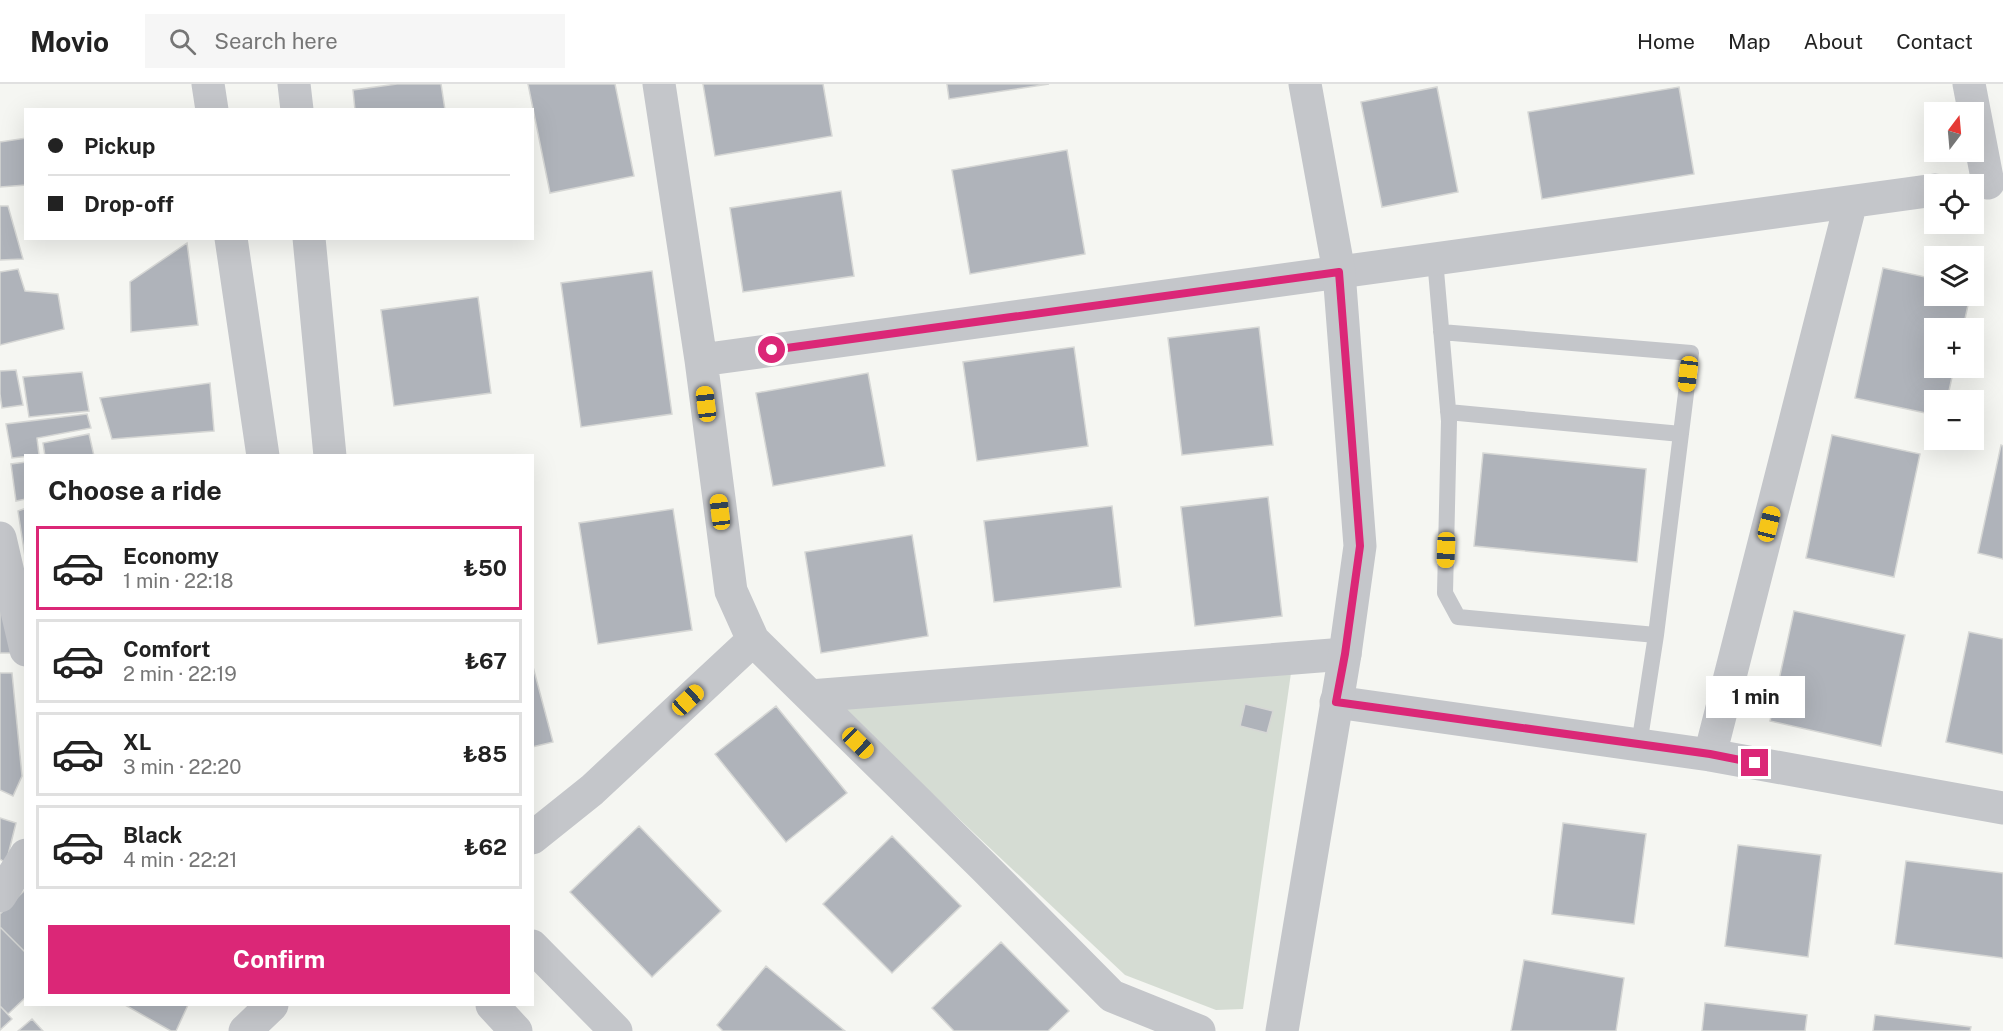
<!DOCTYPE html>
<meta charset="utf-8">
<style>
body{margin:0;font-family:"Public Sans",sans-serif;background:#f6f6f6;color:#222;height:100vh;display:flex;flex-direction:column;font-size:22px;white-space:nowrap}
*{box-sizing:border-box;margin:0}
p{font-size:20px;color:#767676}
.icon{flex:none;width:33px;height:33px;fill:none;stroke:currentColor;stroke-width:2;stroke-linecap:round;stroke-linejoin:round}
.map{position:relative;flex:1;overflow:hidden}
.sheet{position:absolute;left:24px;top:370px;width:510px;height:552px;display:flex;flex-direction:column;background:#fff;border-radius:0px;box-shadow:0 6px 24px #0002}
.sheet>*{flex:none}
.banner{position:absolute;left:24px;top:24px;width:510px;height:132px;border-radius:0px;box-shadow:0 6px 24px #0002;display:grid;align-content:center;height:132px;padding:0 24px;background:#fff}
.needle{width:39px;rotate:16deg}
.tools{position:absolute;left:1924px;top:18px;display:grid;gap:12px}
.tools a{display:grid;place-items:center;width:60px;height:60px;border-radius:0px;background:#fff;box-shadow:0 6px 24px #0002;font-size:30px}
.end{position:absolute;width:27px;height:27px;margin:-14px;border:8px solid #db2777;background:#fff;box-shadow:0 0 0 3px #fff}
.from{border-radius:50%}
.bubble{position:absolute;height:42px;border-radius:0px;background:#fff;box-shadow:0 6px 24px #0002;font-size:20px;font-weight:700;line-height:42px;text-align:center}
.car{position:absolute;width:18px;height:36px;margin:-18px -9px;border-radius:8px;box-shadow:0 0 4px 2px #0007;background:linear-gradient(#f5c518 24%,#345 0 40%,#f5c518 0 76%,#345 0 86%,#f5c518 0)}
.banner b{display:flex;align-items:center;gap:21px;height:57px;font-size:22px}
.banner b+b{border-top:2px solid #e0e0e0}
.banner i{width:15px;height:15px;background:#222}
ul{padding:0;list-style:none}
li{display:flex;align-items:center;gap:18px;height:84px;margin:0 12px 9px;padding:0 12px;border:3px solid #e0e0e0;border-radius:0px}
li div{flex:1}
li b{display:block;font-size:22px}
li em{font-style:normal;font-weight:700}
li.current{border-color:#db2777}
li>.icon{width:54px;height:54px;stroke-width:1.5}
h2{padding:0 24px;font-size:27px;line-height:72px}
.primary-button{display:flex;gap:12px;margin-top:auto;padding:12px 24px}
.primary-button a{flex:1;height:69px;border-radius:0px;background:#db2777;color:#fff;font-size:24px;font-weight:700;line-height:69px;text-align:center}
header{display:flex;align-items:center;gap:36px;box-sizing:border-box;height:84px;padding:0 30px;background:#fff;border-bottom:2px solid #e0e0e0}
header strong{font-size:28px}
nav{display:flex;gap:33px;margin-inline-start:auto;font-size:21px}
.search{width:420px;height:54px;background:#f6f6f6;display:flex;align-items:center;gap:15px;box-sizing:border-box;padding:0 21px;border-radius:0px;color:#767676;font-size:22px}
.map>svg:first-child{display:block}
</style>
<header>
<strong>Movio</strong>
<div class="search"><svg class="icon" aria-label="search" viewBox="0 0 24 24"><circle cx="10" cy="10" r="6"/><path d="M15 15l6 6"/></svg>Search here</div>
<nav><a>Home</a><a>Map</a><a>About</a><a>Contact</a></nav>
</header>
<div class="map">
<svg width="2003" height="947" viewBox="0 0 2003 947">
<rect width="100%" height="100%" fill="#f5f6f2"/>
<path fill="#d5dcd3" d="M1292,582L1243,925L1216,926L1125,891L840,623Z"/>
<path fill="#afb3ba" stroke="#d6d7d5" stroke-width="1.5" d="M397,0H441L445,26H355L353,6Z
M528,0H615L634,92L550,109Z
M703,0H823L832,52L715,72Z
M947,0H1049L949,15Z
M1437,3L1458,108L1382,123L1361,18Z
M1679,3L1694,90L1542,115L1528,28Z
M26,54V101L0,103V58Z
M1067,66L1085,170L970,190L952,86Z
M841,107L854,192L743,208L730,124Z
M0,122H8L23,175L0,176Z
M187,159L198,241L131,248L130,198Z
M1883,184L1935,195V212H1970L1963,244H1935V284H1954L1947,316H1935V331L1855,314Z
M18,185L25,207L58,210L64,245L0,261V188Z
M652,187L672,330L581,343L561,199Z
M478,213L491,309L394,322L381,226Z
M1259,243L1273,361L1182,371L1168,254Z
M1074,263L1088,362L977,377L963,278Z
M16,286L23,321L2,324L0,310V287Z
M82,288L89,327L29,333L23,293Z
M868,289L885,382L773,402L756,309Z
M210,299L214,347L112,355L100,314Z
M87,330L91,344L37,354L39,371L12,374L6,340Z
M89,350L94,372H45L43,359Z
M1832,351L1920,370L1894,493L1806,474Z
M2001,361L2003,362V475L1978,469Z
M1483,369L1646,385L1637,478L1474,462Z
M26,378V415L16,417L11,380Z
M1268,413L1282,532L1195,542L1181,423Z
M1112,422L1121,503L994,518L984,437Z
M26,424V473H25L18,427Z
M673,425L692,546L598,560L579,439Z
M912,451L928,552L821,569L805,468Z
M0,511L11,569H0Z
M1794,527L1905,551L1881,662L1770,637Z
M1969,548L2003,555V670L1946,658Z
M532,579L553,658L532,663Z
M0,589H12L22,692L13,712L0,706Z
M1245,620L1273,627L1267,649L1240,642Z
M776,622L847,709L786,758L715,670Z
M0,734L16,739L6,779L0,775Z
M1563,739L1646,750L1634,840L1552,830Z
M639,742L721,827L652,893L570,808Z
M892,752L961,822L892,889L823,820Z
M1738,761L1821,771L1808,873L1725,862Z
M1906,777L2003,789V874L1895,860Z
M24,807L26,809V869L0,843V830Z
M0,843L26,869V913L8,930L0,922Z
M1001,858L1069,927L1048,947H954L932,924Z
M1524,876L1624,894L1616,947H1511Z
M766,882L845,947H723L717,941Z
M1705,919L1807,931L1805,947H1702Z
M125,921H188L176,947H171Z
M0,922L12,935L0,946Z
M1875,931L1971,943L1970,947H1873Z
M32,935L43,947H18Z"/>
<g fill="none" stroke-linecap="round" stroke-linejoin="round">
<path stroke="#c4c6ca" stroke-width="16" d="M1435,175L1449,337L1445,509L1458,533L1656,551
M1441,248L1691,269L1656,551L1639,661
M1448,328L1681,350"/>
<path stroke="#c4c6ca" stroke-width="33" d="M659,0L701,276L731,507L753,556L984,783L1112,912L1199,947
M1969,0L1988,99
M701,276L1935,106
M0,454L26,566
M810,612L1345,570
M1336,618L1710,671L2003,724
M1710,671L1851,118
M532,754L592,706L753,556
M0,812L26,771
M245,947L272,921"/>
<path stroke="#c4c6ca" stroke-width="33" d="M208,0L212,26
M294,0L297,26
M231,154L263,372
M309,154L330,372
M532,862L616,947
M492,921L516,947
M1282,947L1345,570L1360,462L1339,188L1305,0"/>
</g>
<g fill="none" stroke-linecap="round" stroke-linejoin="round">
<path stroke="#db2777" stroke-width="8" d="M772,266L1339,188L1360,462L1345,570L1336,618L1710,670L1755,679"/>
</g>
</svg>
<div class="tools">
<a><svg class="needle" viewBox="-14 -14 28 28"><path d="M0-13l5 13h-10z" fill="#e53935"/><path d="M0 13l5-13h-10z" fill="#767676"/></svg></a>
<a><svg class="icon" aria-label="locate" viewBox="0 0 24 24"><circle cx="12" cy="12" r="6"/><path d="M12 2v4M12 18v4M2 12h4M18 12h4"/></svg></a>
<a><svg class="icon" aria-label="layers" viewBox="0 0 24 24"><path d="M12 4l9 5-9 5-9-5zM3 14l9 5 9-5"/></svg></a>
<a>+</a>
<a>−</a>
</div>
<i class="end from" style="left:772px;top:266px"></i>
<i class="end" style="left:1755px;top:679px"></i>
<div class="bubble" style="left:1706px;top:592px;width:99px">1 min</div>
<i class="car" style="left:1688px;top:290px;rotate:187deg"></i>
<i class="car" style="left:706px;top:320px;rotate:353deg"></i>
<i class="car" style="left:720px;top:428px;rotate:353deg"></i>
<i class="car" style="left:1769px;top:440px;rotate:14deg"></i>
<i class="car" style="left:1446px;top:466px;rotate:182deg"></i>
<i class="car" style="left:688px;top:616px;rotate:47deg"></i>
<i class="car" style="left:858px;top:659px;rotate:134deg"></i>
<div class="banner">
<b><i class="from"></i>Pickup</b>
<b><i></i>Drop-off</b>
</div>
<section class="sheet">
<h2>Choose a ride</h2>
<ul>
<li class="current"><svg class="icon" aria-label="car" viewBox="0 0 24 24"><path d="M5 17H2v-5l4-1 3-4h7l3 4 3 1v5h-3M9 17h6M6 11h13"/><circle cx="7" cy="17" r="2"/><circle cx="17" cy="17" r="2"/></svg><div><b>Economy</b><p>1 min · 22:18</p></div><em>₺50</em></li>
<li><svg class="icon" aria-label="car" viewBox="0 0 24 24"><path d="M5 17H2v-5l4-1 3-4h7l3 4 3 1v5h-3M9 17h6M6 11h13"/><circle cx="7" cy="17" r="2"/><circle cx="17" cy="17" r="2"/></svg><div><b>Comfort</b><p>2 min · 22:19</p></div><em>₺67</em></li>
<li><svg class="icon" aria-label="car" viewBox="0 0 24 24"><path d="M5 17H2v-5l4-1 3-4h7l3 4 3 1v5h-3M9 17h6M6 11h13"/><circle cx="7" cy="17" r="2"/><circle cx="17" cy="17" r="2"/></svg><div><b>XL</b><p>3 min · 22:20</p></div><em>₺85</em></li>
<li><svg class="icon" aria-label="car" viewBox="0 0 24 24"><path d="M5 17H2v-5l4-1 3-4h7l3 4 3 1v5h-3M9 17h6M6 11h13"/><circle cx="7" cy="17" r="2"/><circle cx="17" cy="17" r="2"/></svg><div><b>Black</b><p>4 min · 22:21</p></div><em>₺62</em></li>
</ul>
<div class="primary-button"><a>Confirm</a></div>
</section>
</div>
